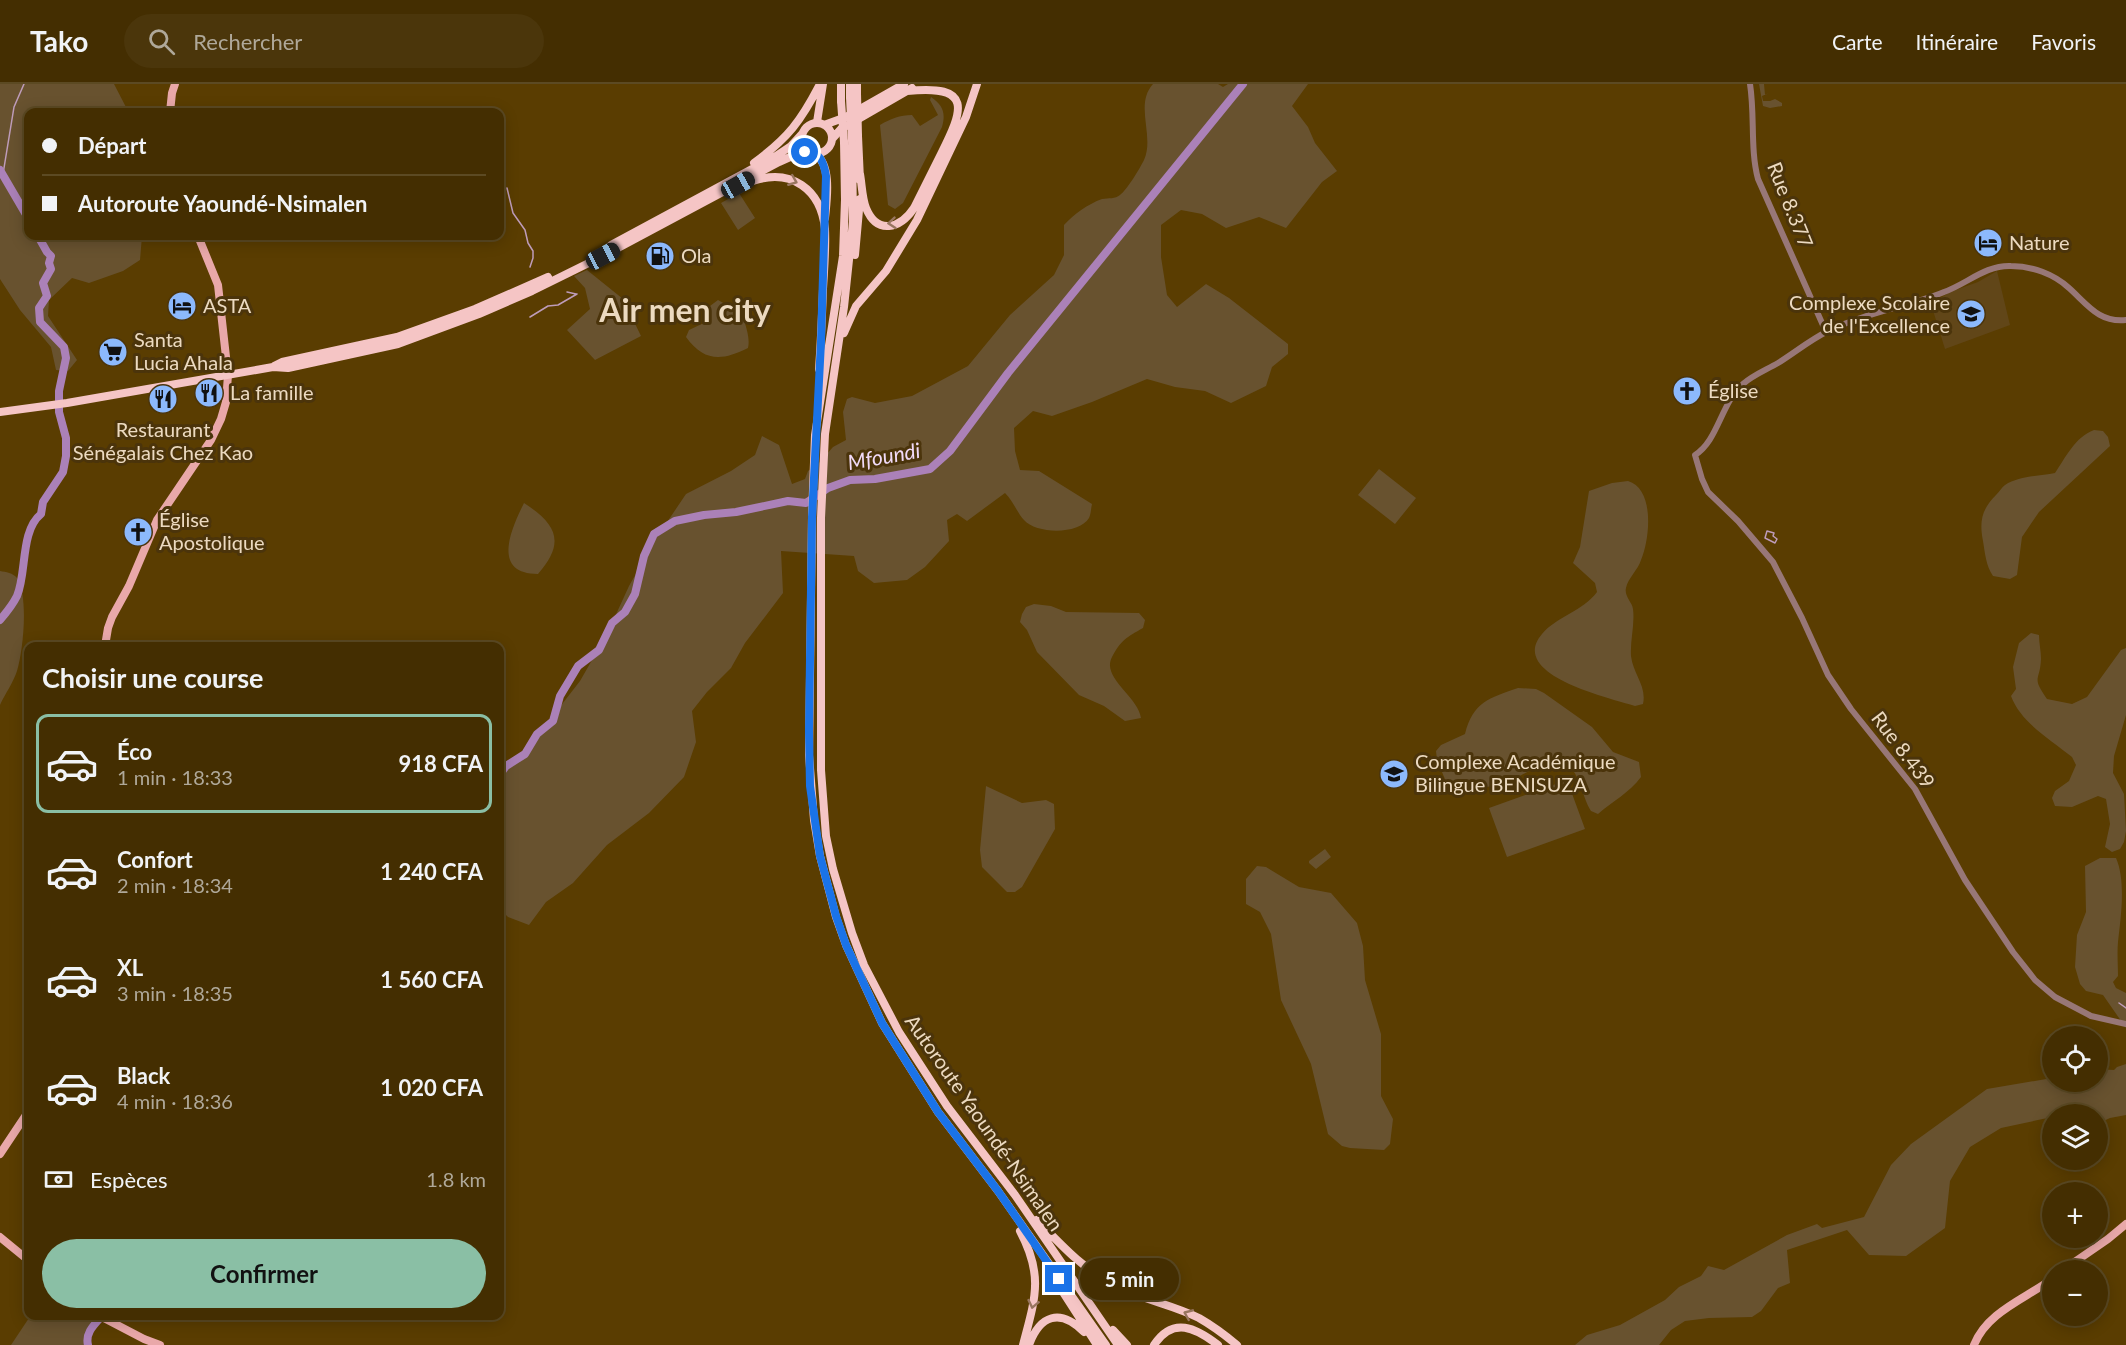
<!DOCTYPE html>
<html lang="fr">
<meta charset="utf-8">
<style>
body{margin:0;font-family:Lato,sans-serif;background:#4b360b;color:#f1f3f6;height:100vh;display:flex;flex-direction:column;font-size:22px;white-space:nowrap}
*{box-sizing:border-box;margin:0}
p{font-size:20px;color:#afa899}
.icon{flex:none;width:33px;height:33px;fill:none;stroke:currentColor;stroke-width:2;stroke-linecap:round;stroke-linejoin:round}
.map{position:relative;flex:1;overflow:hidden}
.sheet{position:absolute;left:24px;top:558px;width:480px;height:678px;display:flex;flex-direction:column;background:#442e01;border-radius:12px;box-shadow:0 3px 15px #0003,0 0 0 2px #5c4a23}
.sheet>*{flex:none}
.banner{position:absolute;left:24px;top:24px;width:480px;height:132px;border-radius:12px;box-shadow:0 3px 15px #0003,0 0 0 2px #5c4a23;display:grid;align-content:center;height:132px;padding:0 18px;background:#442e01}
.buttons{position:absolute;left:2042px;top:942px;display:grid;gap:12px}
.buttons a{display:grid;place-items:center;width:66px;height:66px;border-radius:50%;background:#442e01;box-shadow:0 3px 15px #0003,0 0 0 2px #5c4a23;font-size:30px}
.end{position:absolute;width:27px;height:27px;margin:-14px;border:8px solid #1a73e8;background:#fff;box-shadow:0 0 0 3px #fff}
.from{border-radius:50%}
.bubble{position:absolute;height:42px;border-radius:21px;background:#442e01;box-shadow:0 3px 15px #0003,0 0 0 2px #5c4a23;font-size:20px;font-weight:700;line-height:42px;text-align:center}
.car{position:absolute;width:18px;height:36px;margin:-18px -9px;border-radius:8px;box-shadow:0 0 4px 2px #0007;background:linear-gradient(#222 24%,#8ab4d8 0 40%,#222 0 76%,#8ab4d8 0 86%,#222 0)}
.banner b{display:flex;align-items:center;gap:21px;height:57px;font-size:22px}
.banner b+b{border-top:2px solid #5c4a23}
.banner i{width:15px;height:15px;background:#f1f3f6}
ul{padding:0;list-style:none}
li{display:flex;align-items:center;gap:18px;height:99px;margin:0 12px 9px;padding:0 6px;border:3px solid transparent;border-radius:12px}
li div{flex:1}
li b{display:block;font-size:22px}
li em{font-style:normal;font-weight:700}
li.active{border-color:#8abfa5}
li>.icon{width:54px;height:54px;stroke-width:1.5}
h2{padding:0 18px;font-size:27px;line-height:72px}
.pay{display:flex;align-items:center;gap:15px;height:66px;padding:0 18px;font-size:22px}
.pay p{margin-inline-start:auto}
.button{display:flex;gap:12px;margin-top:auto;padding:12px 18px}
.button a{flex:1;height:69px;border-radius:36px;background:#8abfa5;color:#111;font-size:24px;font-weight:700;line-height:69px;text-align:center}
header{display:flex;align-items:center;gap:36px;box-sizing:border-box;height:84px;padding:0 30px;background:#442e01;border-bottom:2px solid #5c4a23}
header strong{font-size:28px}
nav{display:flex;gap:33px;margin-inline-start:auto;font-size:21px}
.search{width:420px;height:54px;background:#4b360b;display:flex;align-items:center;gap:15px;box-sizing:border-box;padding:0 21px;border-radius:33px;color:#afa899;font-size:22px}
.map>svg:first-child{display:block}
</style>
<header>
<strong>Tako</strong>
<div class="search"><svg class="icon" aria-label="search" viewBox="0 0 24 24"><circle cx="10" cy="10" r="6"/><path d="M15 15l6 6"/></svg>Rechercher</div>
<nav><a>Carte</a><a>Itinéraire</a><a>Favoris</a></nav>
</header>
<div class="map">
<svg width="2126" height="1261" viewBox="0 0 2126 1261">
<rect width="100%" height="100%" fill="#5a3d01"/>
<path fill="#614618" d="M1997,187L2010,241L1945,265L1931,220L1950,208L1978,198Z"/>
<path fill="#68522f" d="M0,0H114L128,27L28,28V152H142L140,176L123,187L89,199L72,194L49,216L48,232L77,276L68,287L56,286L51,263L20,226L0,195Z
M1153,0H1218L1223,3L1228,0H1308L1292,22L1308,43L1315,59L1337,87L1322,98L1286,144L1259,133L1226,144L1202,130L1181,126L1161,141V173L1167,211L1177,223L1206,200L1229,214L1288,260V270L1272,283L1266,302L1231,319L1205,307L1175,303L1147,295L1092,318L1052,332L1033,327L1014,344L1015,367L1020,386L1039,387L1092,420C1091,424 1091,430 1089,434C1079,451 1036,450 1024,436C1018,430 1013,417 1005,409L967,437L957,430L947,436L949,457L925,483L907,496L874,499L858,487L854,472L781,467L783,509L745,559L731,584L707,608L692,627L696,658L684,693L649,729L607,761L573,799L546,818L529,841L508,833L500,825V690L535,655L580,597L607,550L629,502L655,456L686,410L731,387L755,371L762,352L779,361L792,400L805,395L808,387L819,379L833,363L846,356L843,328L847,315L852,313L875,319L912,312L968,282L1010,231L1054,191L1064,171V141C1074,130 1088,120 1102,115C1109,114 1115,115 1120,111C1127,106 1140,84 1144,76C1155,52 1134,21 1153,0Z
M1759,0H1764L1765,11L1769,9L1762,12L1763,17H1770L1775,15L1782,19V22L1770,24L1763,22Z
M931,13C943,21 946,29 942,43L903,119L895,125L888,121L880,41C890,35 900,31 912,31L920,42L938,31L930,16Z
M739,109L755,134L738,146L721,119Z
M587,186L623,215L641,252L595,276L567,246L590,225L585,204L574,192Z
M718,216L725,220L740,223C743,236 751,251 748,264C722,277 704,278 686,253L689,246L708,237L702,228Z
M2094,346L2103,347L2108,353L2110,362L2039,428L2022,453L2017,491L2010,495L1993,492C1986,482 1985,469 1983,457C1979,437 1982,425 1996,411C1999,408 2002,403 2005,401C2019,392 2040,392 2055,389C2066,373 2075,353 2094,346Z
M1379,385L1416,414L1395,440L1358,411Z
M1628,397C1655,405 1650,455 1641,476C1638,486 1628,494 1626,504C1624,512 1632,518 1633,525C1635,540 1630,557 1631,572C1633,590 1647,602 1643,620L1635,622C1610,614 1507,591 1542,550C1556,533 1583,527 1597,508L1595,499L1573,479L1580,463L1589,407L1612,399Z
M524,419C558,441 565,459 538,490C491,490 511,445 524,419Z
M0,487C6,488 13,489 17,494C29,513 23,567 17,587C13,599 5,610 0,621Z
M1034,520L1051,522L1066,528L1139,529L1145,536L1143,544C1127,553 1121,556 1112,573C1101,594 1138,612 1141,634L1125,637L1104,622L1079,611L1037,568L1027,546L1020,538L1022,530L1026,523Z
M2031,549L2039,551C2039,559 2041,567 2041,575C2040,598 2031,592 2047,615L2072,620L2087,613L2121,566L2126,564V631L2114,672L2113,689L2124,710L2126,747L2124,758L2120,765L2112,768L2105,763L2110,740L2106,715L2098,712L2072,723L2055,722L2052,714L2055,707L2069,697L2076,681L2072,673C2050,655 2021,639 2011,612L2016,605L2013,583L2019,559Z
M1518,604L1536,605L1544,609L1592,643L1613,668L1639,678L1641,693C1629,709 1613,717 1598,730L1591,727C1582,713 1581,693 1569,682C1553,669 1520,694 1504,699C1486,704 1468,707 1449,705L1437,676L1436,667L1441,661L1465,650C1473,618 1489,614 1518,604Z
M1567,696L1585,745L1507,773L1489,724Z
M986,702L1022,719L1046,716L1054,720L1055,745L1022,803L1015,808H1007L982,783L980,766Z
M1325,765L1331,773L1316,785L1309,779V777Z
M2100,774H2116C2126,797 2121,832 2118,858C2117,869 2118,881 2118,892L2113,898L2116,904L2126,909V944L2103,911L2086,907L2080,900L2075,883L2077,851L2086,828L2085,782Z
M1257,782L1266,783L1299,803L1331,809L1357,839L1363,862L1365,896L1381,950V1012L1393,1035L1390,1060L1384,1066L1350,1064L1342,1062L1328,1050L1311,980L1281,916L1271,850L1260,828L1246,820V795Z
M2126,980V1031L2110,1034L2097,1040V1030H2052V1033L2001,1044L1970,1063L1950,1097L1945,1144L1906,1172L1869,1171L1847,1146L1787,1166L1790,1199L1778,1204L1761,1227L1752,1233L1709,1234L1685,1237L1671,1246L1659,1261H1575L1587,1251L1620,1241L1665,1216L1679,1203L1701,1192L1708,1182L1724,1186L1787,1151L1817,1140L1822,1144L1864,1133L1891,1081L1911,1060L1987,1005L2052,994V998H2097V985L2114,986L2117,983Z
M84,1232H102C94,1241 85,1249 88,1261H11L29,1234L82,1235Z"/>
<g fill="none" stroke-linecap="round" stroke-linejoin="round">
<path stroke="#be9cba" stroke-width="1.5" d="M3,90L14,23L24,0
M507,104L513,129L525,146L528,159L533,167V174L530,183
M567,208L576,210
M530,233L548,222L558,221L577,210
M1767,447L1774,449L1773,452L1777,455L1775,459L1765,454Z
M2119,919L2126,924"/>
<path stroke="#ab81b8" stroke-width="8" d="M0,86L28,134
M0,536C6,529 13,520 17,512C27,489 20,447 41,430L43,418L63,388L66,372V354L59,328V307L66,274L64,263L40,238L39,224L47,212L43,199L51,185L49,179L51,172L47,168L38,152
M500,690L506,682L525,670L537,650L553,637L560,612L578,582L599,566L612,539L625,528L635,510L644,472L654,450L675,437L704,431L736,428L788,417L806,419L828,404L850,396L875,395L930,385L950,367L1008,289L1243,0
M88,1261C85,1249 94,1241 102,1232"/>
<path stroke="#987777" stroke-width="6" d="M1750,0C1755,32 1750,65 1758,95L1826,248
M2126,236C2099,239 2087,220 2069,204C2054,190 2032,182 2011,182C1985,181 1967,200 1944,208C1906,223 1865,229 1828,247C1810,256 1794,269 1778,279C1766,286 1753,291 1743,300C1721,319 1718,357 1695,371L1702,395L1708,408L1738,437L1773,478L1802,534L1828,591L1851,625L1915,705L1965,796L2013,868L2035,896L2055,913L2091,932L2126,940"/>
<path stroke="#e9a8a9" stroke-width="8" d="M170,28L172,9L175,0
M105,562L108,544L112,533L129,502L157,436L211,356L221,335L226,318L228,291L218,201L198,152
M0,1070L28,1028
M0,1153L28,1176
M2063,1186L2108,1155L2126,1140
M100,1232L144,1255L160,1261
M1974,1261C1987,1228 2025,1215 2052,1195"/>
<path stroke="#f5c5c5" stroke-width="8" d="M841,0V17
M850,0V13
M857,0V9
M817,38L823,0
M802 54a15 15 0 1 1 30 0a15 15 0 1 1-30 0Z
M824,41L846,33L904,0
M858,52L860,96
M832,55L841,45L912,4
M852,55L853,138L844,223L825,350L821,434V686L826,752L833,785L852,849L864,881L899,948L947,1022L1015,1111L1118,1261
M844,58L845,116L843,172L815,351L812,433L809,671L814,736L820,772L836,833L846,861L882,939L938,1028L998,1107L1106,1261
M815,69C832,82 827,114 825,134
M754,79C788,54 801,37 820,0
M860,90C862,101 862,114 866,124C877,151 900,145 914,124C923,106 932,88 941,70C963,26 974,0 907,7
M753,97C791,84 821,105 825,145C826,165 824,186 823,205C822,232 821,258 819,285
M611,161L776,72L791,62L802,50
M855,171L860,115
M844,249L856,222L886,187L917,136L966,33L977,0
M274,282L282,278L397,253L475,225L548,193
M0,328L67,319L273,283L288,284L398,260L479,230L532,207L603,172L779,78L799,69L810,67
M1037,1136C1062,1162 1085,1187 1118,1203C1144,1216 1173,1221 1199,1234C1213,1242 1225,1251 1237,1261
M1020,1147C1044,1192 1035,1215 1023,1261
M1061,1205L1097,1261
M1113,1246L1127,1261
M1029,1261C1040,1231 1060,1224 1084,1248
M1154,1261C1173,1232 1196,1244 1218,1261"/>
<path stroke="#f5c5c5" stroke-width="8" d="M857,9L858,52
M850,13L852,55
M841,17L844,58"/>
</g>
<defs><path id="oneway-chevron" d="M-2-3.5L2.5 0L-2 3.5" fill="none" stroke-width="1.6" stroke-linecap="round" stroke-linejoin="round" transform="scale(1.5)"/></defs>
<g stroke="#98755f">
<use href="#oneway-chevron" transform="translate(793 97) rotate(22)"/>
<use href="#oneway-chevron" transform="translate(892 139) rotate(175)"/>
<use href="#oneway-chevron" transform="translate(1033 1220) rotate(102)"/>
<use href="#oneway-chevron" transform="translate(1188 1230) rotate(-157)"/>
</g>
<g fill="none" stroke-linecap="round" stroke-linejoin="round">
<path stroke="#1a73e8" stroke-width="8" d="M805,68C820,67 824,79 826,92L821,258L812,433L809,647L810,702L820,772L836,832L846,861L882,939L938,1028L998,1107L1059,1195"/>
</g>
<defs>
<g id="hotel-disc" transform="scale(1.5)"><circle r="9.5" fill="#8cb9fc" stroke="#4b340b"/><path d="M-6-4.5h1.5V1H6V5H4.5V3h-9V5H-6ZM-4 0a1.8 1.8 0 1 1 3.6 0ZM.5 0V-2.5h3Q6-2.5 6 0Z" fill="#111"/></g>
<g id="fuel-disc" transform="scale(1.5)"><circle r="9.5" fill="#8cb9fc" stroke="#4b340b"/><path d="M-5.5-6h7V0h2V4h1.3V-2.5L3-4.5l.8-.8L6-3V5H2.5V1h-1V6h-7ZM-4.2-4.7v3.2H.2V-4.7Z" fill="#111"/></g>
<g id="school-disc" transform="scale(1.5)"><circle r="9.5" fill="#8cb9fc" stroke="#4b340b"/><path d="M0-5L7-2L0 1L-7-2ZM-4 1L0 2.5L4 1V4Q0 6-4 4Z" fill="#111"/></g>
<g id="supermarket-disc" transform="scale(1.5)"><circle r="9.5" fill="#8cb9fc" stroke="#4b340b"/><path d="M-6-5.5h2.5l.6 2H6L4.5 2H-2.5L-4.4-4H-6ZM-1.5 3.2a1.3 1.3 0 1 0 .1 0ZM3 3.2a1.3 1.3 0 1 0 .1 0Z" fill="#111"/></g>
<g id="church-disc" transform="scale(1.5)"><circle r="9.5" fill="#8cb9fc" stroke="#4b340b"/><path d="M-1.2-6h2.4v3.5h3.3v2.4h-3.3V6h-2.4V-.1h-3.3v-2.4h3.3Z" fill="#111"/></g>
<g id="restaurant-disc" transform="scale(1.5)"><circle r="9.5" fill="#8cb9fc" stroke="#4b340b"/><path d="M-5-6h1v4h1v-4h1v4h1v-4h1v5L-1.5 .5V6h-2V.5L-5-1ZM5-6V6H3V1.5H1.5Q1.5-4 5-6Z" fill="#111"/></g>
</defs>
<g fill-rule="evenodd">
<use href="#hotel-disc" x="1988" y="159"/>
<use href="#fuel-disc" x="660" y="172"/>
<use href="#hotel-disc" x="182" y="222"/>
<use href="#school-disc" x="1971" y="230"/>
<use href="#supermarket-disc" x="113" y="268"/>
<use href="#church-disc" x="1687" y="307"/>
<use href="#restaurant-disc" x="209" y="309"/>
<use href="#restaurant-disc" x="163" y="315"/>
<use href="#church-disc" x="138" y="448"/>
<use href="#school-disc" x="1394" y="690"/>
</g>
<g text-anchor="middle" stroke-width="6" stroke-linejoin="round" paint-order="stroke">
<g font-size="20" fill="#ecdac0" stroke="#4b340b">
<text transform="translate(1790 121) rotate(68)" y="7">Rue 8.377</text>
<text transform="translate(1903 666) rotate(53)" y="7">Rue 8.439</text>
<text transform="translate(984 1039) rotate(55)" y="7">Autoroute Yaoundé-Nsimalen</text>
</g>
<g font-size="20" fill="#ecdac0" stroke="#4b340b" text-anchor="start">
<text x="2009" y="166">Nature</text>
<text x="681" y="179">Ola</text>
<text x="1950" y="226" text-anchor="end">Complexe Scolaire<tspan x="1950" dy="23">de l'Excellence</tspan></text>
<text x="203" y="229">ASTA</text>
<text x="134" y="263">Santa<tspan x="134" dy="23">Lucia Ahala</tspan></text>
<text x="1708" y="314">Église</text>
<text x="230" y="316">La famille</text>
<text x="163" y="353" text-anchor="middle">Restaurant<tspan x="163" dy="23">Sénégalais Chez Kao</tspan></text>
<text x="159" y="443">Église<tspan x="159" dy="23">Apostolique</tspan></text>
<text x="1415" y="685">Complexe Académique<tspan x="1415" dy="23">Bilingue BENISUZA</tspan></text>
</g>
<g font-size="21" font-style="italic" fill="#f1daf8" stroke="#4b340b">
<text transform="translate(884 373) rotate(-10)" y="7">Mfoundi</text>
</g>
<g font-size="32" font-weight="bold" fill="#ecdac0" stroke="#4b340b">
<text x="685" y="238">Air men city</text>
</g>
</g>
</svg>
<div class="buttons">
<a><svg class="icon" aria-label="locate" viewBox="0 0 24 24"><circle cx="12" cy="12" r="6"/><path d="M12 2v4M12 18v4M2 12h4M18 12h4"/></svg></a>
<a><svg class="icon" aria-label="layers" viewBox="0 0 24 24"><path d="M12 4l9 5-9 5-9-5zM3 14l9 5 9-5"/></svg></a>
<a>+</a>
<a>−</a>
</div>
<i class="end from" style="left:805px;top:68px"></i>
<i class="end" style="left:1059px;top:1195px"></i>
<div class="bubble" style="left:1080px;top:1174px;width:99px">5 min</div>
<i class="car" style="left:738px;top:101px;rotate:61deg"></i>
<i class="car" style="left:603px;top:172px;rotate:62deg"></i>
<div class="banner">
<b><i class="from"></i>Départ</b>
<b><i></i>Autoroute Yaoundé-Nsimalen</b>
</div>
<section class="sheet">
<h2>Choisir une course</h2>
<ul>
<li class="active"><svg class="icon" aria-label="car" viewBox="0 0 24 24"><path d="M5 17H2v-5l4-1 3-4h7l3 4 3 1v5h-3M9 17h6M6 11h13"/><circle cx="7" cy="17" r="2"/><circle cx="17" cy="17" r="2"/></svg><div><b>Éco</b><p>1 min · 18:33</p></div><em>918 CFA</em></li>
<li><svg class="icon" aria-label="car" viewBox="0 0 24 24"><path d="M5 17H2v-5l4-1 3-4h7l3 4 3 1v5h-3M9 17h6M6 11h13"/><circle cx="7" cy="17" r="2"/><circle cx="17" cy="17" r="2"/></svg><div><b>Confort</b><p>2 min · 18:34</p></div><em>1 240 CFA</em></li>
<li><svg class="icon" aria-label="car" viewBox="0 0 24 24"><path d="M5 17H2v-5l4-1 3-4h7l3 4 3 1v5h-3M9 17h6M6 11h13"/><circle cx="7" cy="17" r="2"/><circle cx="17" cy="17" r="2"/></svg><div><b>XL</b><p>3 min · 18:35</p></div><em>1 560 CFA</em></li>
<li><svg class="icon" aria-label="car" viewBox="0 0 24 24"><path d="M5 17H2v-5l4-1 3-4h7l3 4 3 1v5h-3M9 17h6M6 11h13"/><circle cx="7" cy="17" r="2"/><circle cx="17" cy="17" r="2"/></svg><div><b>Black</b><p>4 min · 18:36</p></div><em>1 020 CFA</em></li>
</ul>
<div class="pay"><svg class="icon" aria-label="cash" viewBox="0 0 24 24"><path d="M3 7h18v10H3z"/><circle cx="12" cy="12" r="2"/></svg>Espèces<p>1.8 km</p></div>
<div class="button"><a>Confirmer</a></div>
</section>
</div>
